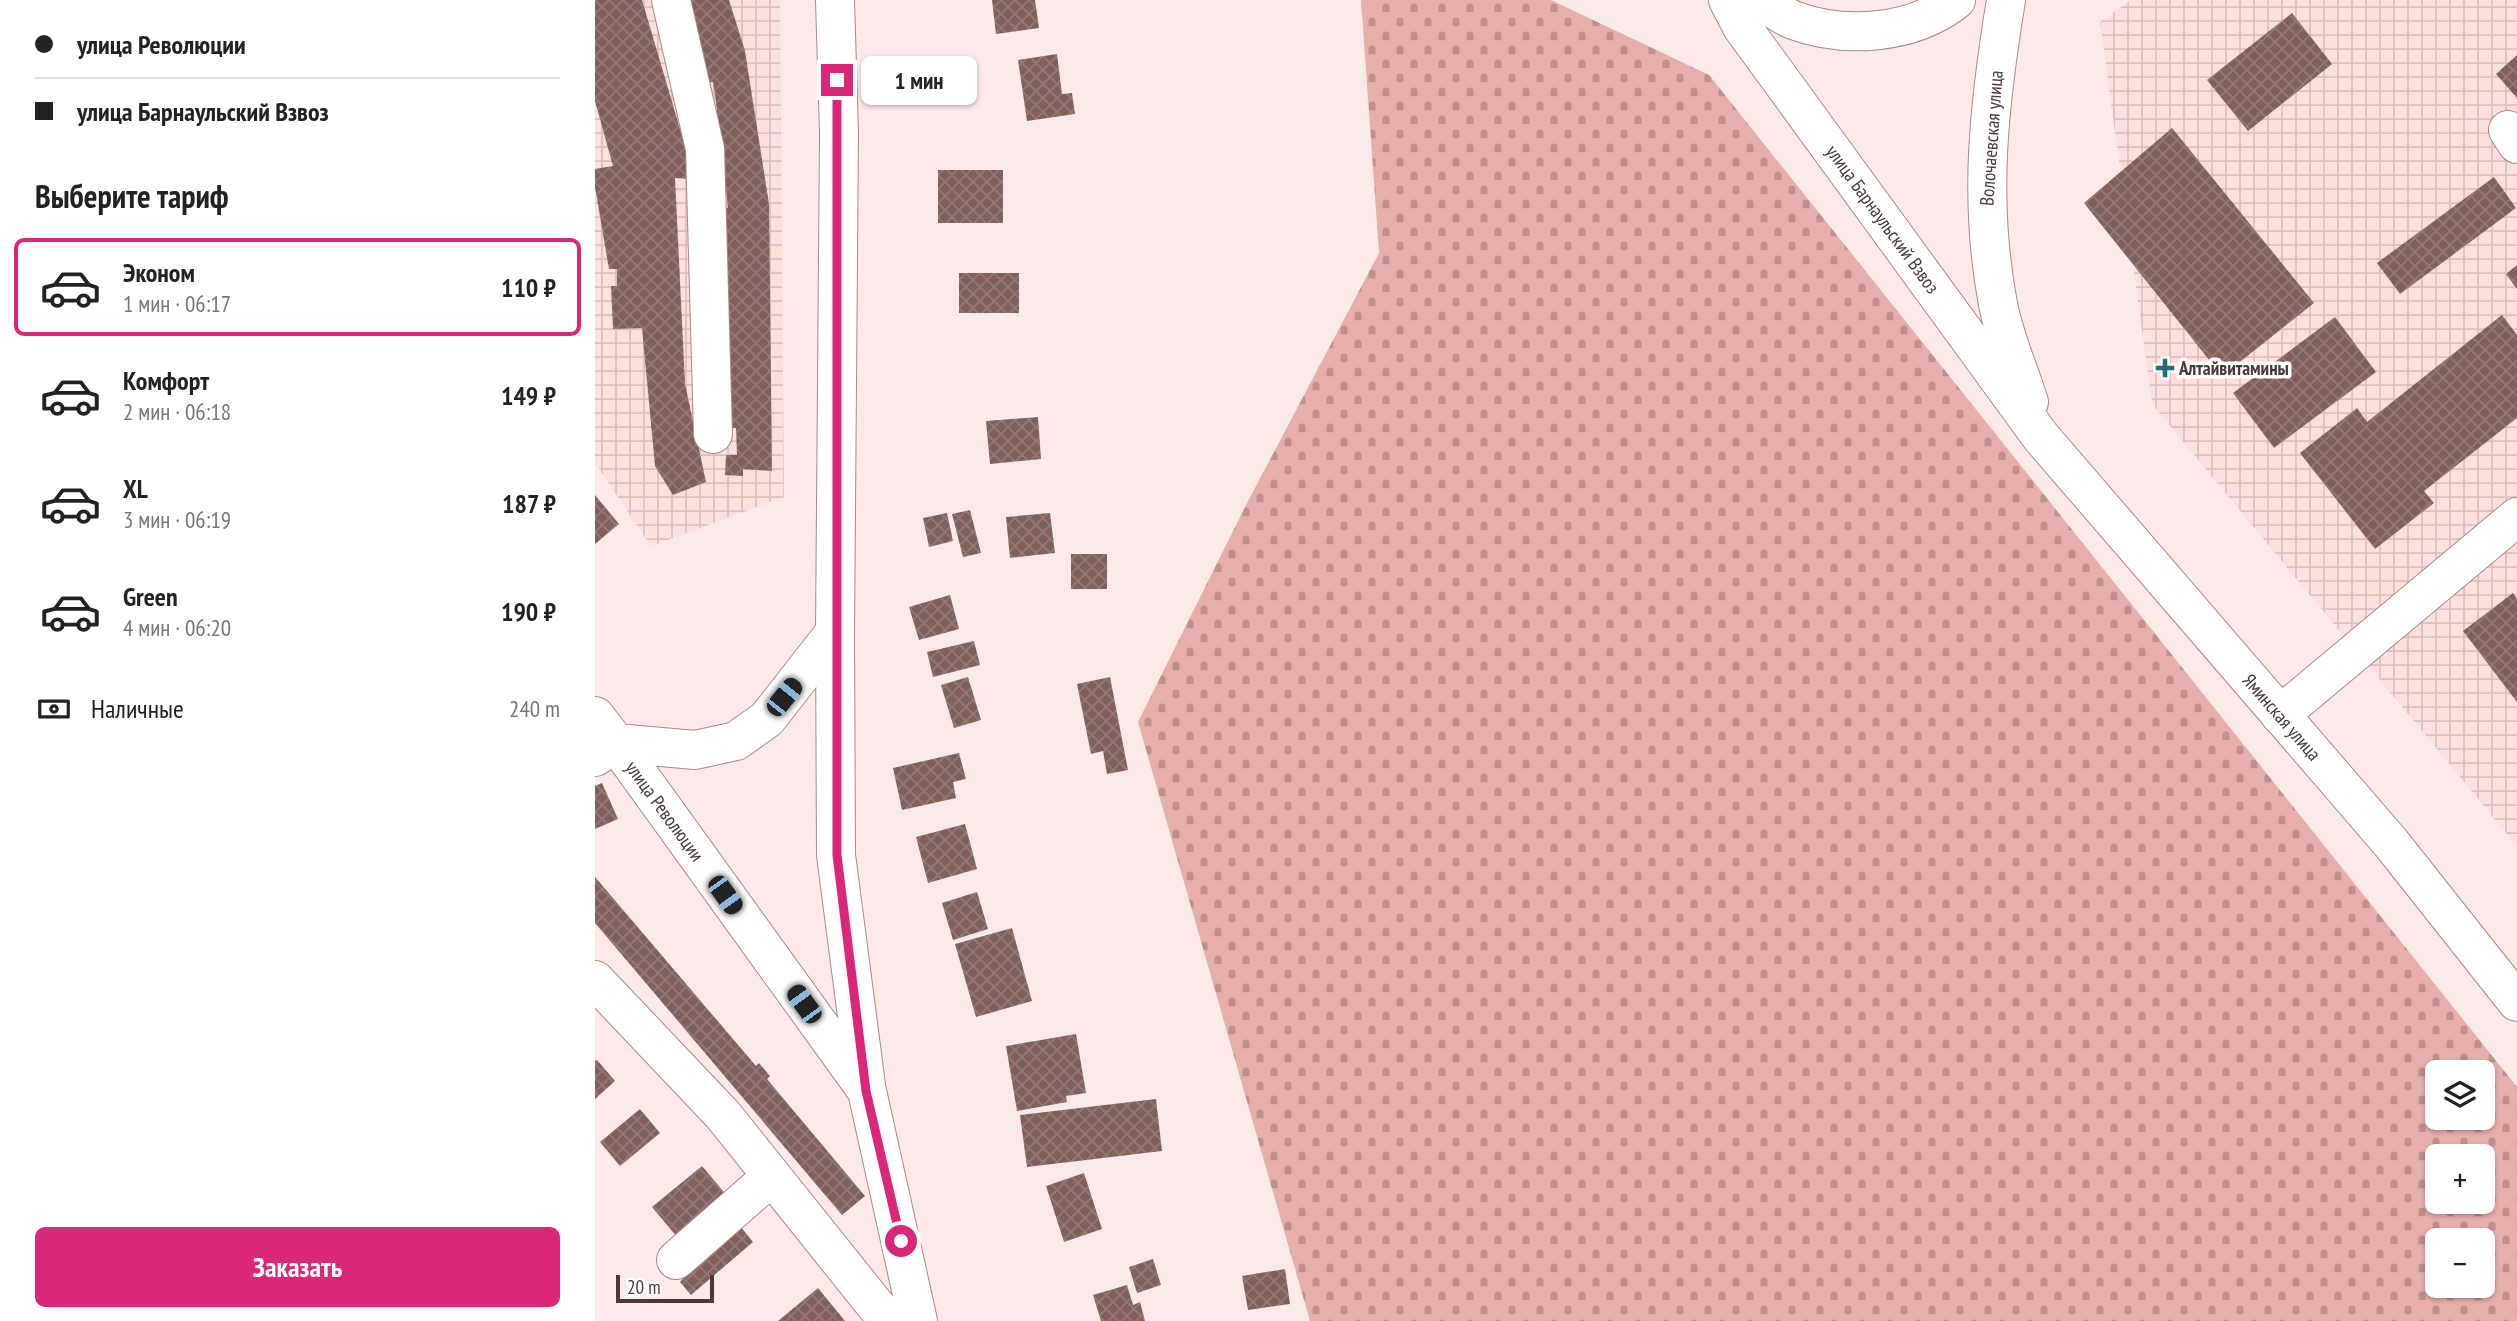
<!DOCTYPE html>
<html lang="ru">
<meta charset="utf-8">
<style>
body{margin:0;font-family:"PT Sans Narrow",sans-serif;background:#f2f2f2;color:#222;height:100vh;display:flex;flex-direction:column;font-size:26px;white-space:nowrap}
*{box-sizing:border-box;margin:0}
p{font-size:23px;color:#767676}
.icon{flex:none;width:38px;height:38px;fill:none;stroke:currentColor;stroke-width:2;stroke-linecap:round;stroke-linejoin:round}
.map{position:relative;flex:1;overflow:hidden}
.side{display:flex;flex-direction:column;background:#fff;width:595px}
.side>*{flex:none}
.guide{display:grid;align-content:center;height:154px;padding:0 35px;background:#fff}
.fabs{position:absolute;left:1830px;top:1060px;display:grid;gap:14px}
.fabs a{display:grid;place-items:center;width:70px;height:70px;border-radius:10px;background:#fff;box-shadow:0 2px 5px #0004;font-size:35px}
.scale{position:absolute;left:21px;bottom:18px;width:98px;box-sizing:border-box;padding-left:7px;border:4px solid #483837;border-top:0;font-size:19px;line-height:24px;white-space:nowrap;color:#483837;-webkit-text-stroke:5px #fff;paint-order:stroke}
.end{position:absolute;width:32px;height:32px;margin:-16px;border:9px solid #db2777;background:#fff;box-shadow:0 0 0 4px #fff}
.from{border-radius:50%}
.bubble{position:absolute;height:49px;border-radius:10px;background:#fff;box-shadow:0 2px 5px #0004;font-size:23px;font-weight:800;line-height:49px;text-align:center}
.car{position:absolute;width:21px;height:42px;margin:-21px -10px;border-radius:9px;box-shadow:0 0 5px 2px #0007;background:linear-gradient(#222 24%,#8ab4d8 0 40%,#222 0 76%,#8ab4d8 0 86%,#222 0)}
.guide b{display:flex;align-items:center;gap:24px;height:66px;font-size:26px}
.guide b+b{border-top:2px solid #e0e0e0}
.guide i{width:18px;height:18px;background:#222}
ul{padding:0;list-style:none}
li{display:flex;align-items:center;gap:21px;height:98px;margin:0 14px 10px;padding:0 21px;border:4px solid transparent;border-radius:10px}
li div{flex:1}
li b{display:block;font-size:26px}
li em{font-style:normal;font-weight:800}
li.active{border-color:#db2777}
li>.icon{width:63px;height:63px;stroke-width:1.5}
h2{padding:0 35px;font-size:32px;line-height:84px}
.pay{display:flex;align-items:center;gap:18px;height:77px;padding:0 35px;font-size:26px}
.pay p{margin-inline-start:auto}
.cta{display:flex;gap:14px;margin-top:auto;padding:14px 35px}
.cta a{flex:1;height:80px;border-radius:10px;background:#db2777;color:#fff;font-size:28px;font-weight:800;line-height:80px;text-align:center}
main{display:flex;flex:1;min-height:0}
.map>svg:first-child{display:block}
</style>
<main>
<section class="side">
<div class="guide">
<b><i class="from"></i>улица Революции</b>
<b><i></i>улица Барнаульский Взвоз</b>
</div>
<h2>Выберите тариф</h2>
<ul>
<li class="active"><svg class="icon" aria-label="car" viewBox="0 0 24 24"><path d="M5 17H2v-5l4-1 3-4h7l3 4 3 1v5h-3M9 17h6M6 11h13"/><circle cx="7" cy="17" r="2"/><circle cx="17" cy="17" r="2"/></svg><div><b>Эконом</b><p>1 мин · 06:17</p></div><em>110 ₽</em></li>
<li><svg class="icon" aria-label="car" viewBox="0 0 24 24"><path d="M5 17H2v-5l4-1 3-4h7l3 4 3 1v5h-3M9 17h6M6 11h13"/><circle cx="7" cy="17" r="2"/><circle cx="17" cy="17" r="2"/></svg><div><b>Комфорт</b><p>2 мин · 06:18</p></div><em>149 ₽</em></li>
<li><svg class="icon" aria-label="car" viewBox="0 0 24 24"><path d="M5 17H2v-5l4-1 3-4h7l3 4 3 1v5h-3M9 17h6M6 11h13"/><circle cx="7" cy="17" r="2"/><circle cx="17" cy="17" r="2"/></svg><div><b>XL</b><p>3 мин · 06:19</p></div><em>187 ₽</em></li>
<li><svg class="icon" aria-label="car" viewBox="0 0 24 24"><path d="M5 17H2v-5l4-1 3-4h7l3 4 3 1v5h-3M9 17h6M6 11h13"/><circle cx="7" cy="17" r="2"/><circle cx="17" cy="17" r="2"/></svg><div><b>Green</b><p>4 мин · 06:20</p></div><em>190 ₽</em></li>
</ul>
<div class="pay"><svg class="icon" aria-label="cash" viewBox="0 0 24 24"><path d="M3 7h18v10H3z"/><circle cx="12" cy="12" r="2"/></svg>Наличные<p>240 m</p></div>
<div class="cta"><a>Заказать</a></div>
</section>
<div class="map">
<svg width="1922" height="1321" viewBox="0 0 1922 1321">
<defs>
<pattern id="industrial-grid" width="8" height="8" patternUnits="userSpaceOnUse" patternTransform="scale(1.75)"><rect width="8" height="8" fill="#fddfdd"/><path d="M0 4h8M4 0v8" fill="none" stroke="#dac0be"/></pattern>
<pattern id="cemetery-stones" width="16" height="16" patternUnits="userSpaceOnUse" patternTransform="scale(1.75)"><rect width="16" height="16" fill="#e7afac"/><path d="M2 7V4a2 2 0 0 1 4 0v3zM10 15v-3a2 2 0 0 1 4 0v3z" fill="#bd8f8d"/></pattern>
<pattern id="building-cross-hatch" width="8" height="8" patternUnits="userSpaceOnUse" patternTransform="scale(1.75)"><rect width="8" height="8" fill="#825f5d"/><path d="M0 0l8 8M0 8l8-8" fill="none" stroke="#947876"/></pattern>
</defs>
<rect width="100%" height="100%" fill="#fbeae9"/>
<path fill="url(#industrial-grid)" d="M0,0H185L189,497L56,546L0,463Z
M1536,0H1922V846L1557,404L1505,22Z"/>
<path fill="url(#cemetery-stones)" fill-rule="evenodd" d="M766,0H956L1114,75L1922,1087V1321H715L543,722L652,503L784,253ZM1843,1073H1888V1118H1843ZM1843,1157H1888V1202H1843ZM1843,1241H1888V1286H1843Z"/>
<path fill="url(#building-cross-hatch)" d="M0,0H47L92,153L94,179L80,178L90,384L111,482L78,495L60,466L47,328L18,329L16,286H22V269H14L0,187V169L18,166L0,101Z
M85,0H134L150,51L174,204L177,471L148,469V476L130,475L131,455H142L141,428H134L127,208H133L120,94L118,82L109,83Z
M397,0H440L444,28L401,34Z
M1697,13L1737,64L1653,131L1612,80Z
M462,54L467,94L477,93L480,114L432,121L423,60Z
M1922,55V98L1901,74Z
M1577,128L1719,303L1627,376L1489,203Z
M343,170H408V223H343Z
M1899,177L1921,208L1805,294L1782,263Z
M1922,265V289L1911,274Z
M364,273H424V313H364Z
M1907,315L1922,335V418L1829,491L1839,503L1780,549L1705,453L1762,408L1772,422Z
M1740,317L1781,372L1679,448L1638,393Z
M443,417L446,459L395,464L391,421Z
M0,495L24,524L0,544Z
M375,510L386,553L368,557L357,514Z
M352,513L358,541L334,547L328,518Z
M455,513L460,553L415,558L411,517Z
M476,554H512V589H476Z
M1918,593L1922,599V702L1868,631Z
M355,595L364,629L324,640L314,607Z
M379,641L385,665L338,677L332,652Z
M373,677L386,720L359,728L346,685Z
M515,677L533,770L512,774L508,751L496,754L482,684Z
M364,753L371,779L358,782L361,798L307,810L298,768Z
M7,783L23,819L0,829V786Z
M370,824L382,869L333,883L321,837Z
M0,877L161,1066L164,1063L175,1076L172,1079L270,1196L247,1215L0,923Z
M382,892L393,929L358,940L347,903Z
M417,928L437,1001L381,1017L360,944Z
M481,1034L491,1093L471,1096L472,1102L422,1111L411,1046Z
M2,1060L20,1081L0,1099V1061Z
M561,1099L567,1151L432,1167L425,1115Z
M45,1109L65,1133L25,1166L5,1142Z
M107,1166L138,1203L88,1244L57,1207Z
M489,1173L507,1229L469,1242L451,1186Z
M141,1221L158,1242L96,1295L85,1282Z
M558,1259L566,1285L542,1293L534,1267Z
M690,1269L695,1304L653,1310L647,1276Z
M532,1285L538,1305L545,1302L550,1321H506L498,1295Z
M223,1288L250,1321H183Z"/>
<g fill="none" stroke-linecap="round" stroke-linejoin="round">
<g stroke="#ad8885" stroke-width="40">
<path id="minor" d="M76,0L110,149L118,434
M1913,130L1922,144
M240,632L241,855L271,1085
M1685,715L1922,517
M0,757L21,743L272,1091L323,1321
M0,980L128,1115L293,1321
M81,1260L177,1176"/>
</g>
<g stroke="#ad8885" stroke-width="40">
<path id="major" d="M1133,0L1147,27L1446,437L1796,843L1922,1002
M1165,0C1175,6 1186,15 1198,20C1249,39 1317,35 1361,0
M1411,0C1394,104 1383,199 1403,304C1409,337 1424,370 1434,402
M0,716L21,743L100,750L141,741L172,719L240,632L244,133L240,0"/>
</g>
<use href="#minor" stroke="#fff" stroke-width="38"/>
<use href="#major" stroke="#fff" stroke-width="38"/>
</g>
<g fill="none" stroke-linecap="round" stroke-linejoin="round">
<path stroke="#db2777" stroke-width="9" d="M242,80V855L271,1091L306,1241"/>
</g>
<path fill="#226d73" stroke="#fff" stroke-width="2.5" d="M1566.5 357.5h7v7h7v7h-7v7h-7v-7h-7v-7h7z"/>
<g text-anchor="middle" stroke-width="7" stroke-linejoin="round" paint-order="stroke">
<g font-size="19" fill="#483837" stroke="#fff">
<text transform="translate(1396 138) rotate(-86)" y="7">Волочаевская улица</text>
<text transform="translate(1288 219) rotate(54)" y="7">улица Барнаульский Взвоз</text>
<text transform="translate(1687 717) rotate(49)" y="7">Яминская улица</text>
<text transform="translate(70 811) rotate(54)" y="7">улица Революции</text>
</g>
<g font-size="19" font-weight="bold" fill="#483837" stroke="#fff" text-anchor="start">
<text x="1584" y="375">Алтайвитамины</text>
</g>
</g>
</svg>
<div class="fabs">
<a><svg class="icon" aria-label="layers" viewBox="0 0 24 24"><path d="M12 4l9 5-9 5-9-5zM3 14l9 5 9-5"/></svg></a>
<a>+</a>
<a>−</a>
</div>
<div class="scale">20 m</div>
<i class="end from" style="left:306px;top:1241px"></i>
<i class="end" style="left:242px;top:80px"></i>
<div class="bubble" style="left:266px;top:56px;width:116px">1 мин</div>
<i class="car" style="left:189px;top:697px;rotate:39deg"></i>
<i class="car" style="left:130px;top:895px;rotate:144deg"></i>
<i class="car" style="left:209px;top:1004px;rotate:324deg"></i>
</div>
</main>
